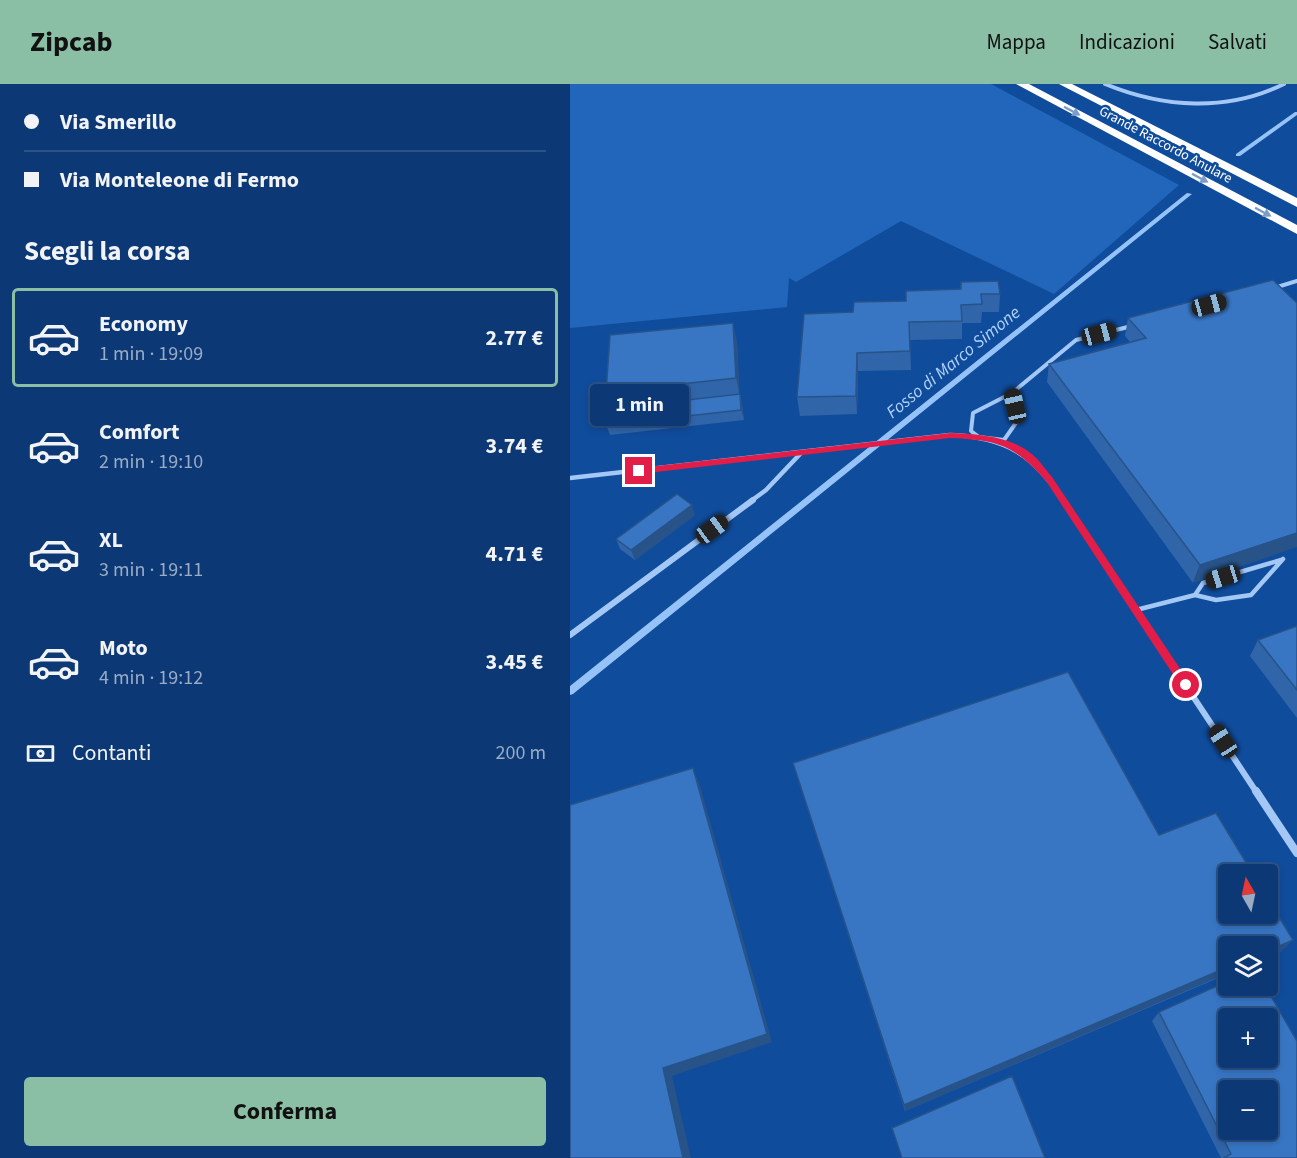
<!DOCTYPE html>
<html lang="it">
<meta charset="utf-8">
<style>
body{margin:0;font-family:"Source Sans 3",sans-serif;background:#15407a;color:#f1f3f6;height:100vh;display:flex;flex-direction:column;font-size:22px;white-space:nowrap}
*{box-sizing:border-box;margin:0}
p{font-size:20px;color:#9aacc5}
.icon{flex:none;width:33px;height:33px;fill:none;stroke:currentColor;stroke-width:2;stroke-linecap:round;stroke-linejoin:round}
.map{position:relative;flex:1;overflow:hidden}
.side{display:flex;flex-direction:column;background:#0c3975;width:570px}
.side>*{flex:none}
.banner{display:grid;align-content:center;height:132px;padding:0 24px;background:#0c3975}
.needle{width:39px;rotate:351deg}
.fabs{position:absolute;left:648px;top:780px;display:grid;gap:12px}
.fabs a{display:grid;place-items:center;width:60px;height:60px;border-radius:6px;background:#0c3975;box-shadow:0 3px 9px #0003,0 0 0 2px #2c5387;font-size:30px}
.end{position:absolute;width:27px;height:27px;margin:-14px;border:8px solid #e11d48;background:#fff;box-shadow:0 0 0 3px #fff}
.from{border-radius:50%}
.bubble{position:absolute;height:42px;border-radius:6px;background:#0c3975;box-shadow:0 3px 9px #0003,0 0 0 2px #2c5387;font-size:20px;font-weight:700;line-height:42px;text-align:center}
.car{position:absolute;width:18px;height:36px;margin:-18px -9px;border-radius:8px;box-shadow:0 0 4px 2px #0007;background:linear-gradient(#222 24%,#8ab4d8 0 40%,#222 0 76%,#8ab4d8 0 86%,#222 0)}
.banner b{display:flex;align-items:center;gap:21px;height:57px;font-size:22px}
.banner b+b{border-top:2px solid #2c5387}
.banner i{width:15px;height:15px;background:#f1f3f6}
ul{padding:0;list-style:none}
li{display:flex;align-items:center;gap:18px;height:99px;margin:0 12px 9px;padding:0 12px;border:3px solid transparent;border-radius:6px}
li div{flex:1}
li b{display:block;font-size:22px}
li em{font-style:normal;font-weight:700}
li.selected{border-color:#8abfa5}
li>.icon{width:54px;height:54px;stroke-width:1.5}
h2{padding:0 24px;font-size:27px;line-height:72px}
.pay{display:flex;align-items:center;gap:15px;height:66px;padding:0 24px;font-size:22px}
.pay p{margin-inline-start:auto}
.primary-button{display:flex;gap:12px;margin-top:auto;padding:12px 24px}
.primary-button a{flex:1;height:69px;border-radius:6px;background:#8abfa5;color:#111;font-size:24px;font-weight:700;line-height:69px;text-align:center}
header{display:flex;align-items:center;gap:36px;box-sizing:border-box;height:84px;padding:0 30px;background:#8abfa5;color:#111}
header strong{font-size:28px}
nav{display:flex;gap:33px;margin-inline-start:auto;font-size:21px}
main{display:flex;flex:1;min-height:0}
.map>svg:first-child{display:block}
</style>
<header>
<strong>Zipcab</strong>
<nav><a>Mappa</a><a>Indicazioni</a><a>Salvati</a></nav>
</header>
<main>
<section class="side">
<div class="banner">
<b><i class="from"></i>Via Smerillo</b>
<b><i></i>Via Monteleone di Fermo</b>
</div>
<h2>Scegli la corsa</h2>
<ul>
<li class="selected"><svg class="icon" aria-label="car" viewBox="0 0 24 24"><path d="M5 17H2v-5l4-1 3-4h7l3 4 3 1v5h-3M9 17h6M6 11h13"/><circle cx="7" cy="17" r="2"/><circle cx="17" cy="17" r="2"/></svg><div><b>Economy</b><p>1 min · 19:09</p></div><em>2.77 €</em></li>
<li><svg class="icon" aria-label="car" viewBox="0 0 24 24"><path d="M5 17H2v-5l4-1 3-4h7l3 4 3 1v5h-3M9 17h6M6 11h13"/><circle cx="7" cy="17" r="2"/><circle cx="17" cy="17" r="2"/></svg><div><b>Comfort</b><p>2 min · 19:10</p></div><em>3.74 €</em></li>
<li><svg class="icon" aria-label="car" viewBox="0 0 24 24"><path d="M5 17H2v-5l4-1 3-4h7l3 4 3 1v5h-3M9 17h6M6 11h13"/><circle cx="7" cy="17" r="2"/><circle cx="17" cy="17" r="2"/></svg><div><b>XL</b><p>3 min · 19:11</p></div><em>4.71 €</em></li>
<li><svg class="icon" aria-label="car" viewBox="0 0 24 24"><path d="M5 17H2v-5l4-1 3-4h7l3 4 3 1v5h-3M9 17h6M6 11h13"/><circle cx="7" cy="17" r="2"/><circle cx="17" cy="17" r="2"/></svg><div><b>Moto</b><p>4 min · 19:12</p></div><em>3.45 €</em></li>
</ul>
<div class="pay"><svg class="icon" aria-label="cash" viewBox="0 0 24 24"><path d="M3 7h18v10H3z"/><circle cx="12" cy="12" r="2"/></svg>Contanti<p>200 m</p></div>
<div class="primary-button"><a>Conferma</a></div>
</section>
<div class="map">
<svg width="727" height="1074" viewBox="0 0 727 1074">
<rect width="100%" height="100%" fill="#104c9c"/>
<path fill="#26b" d="M0,0H421L609,101L484,210L331,137L226,198L219,194L217,223L0,244Z"/>
<g fill="none" stroke-linecap="round" stroke-linejoin="round">
<path fill="#95c3f8" fill-rule="evenodd" d="M725,28H727V31L670,72H666V70Z
M617,109L622,110L3,610L0,611V602Z"/>
<path stroke="#a4c8f5" stroke-width="4" d="M704,204L727,197
M442,309L448,336L434,356L409,353L401,347L403,329Z
M442,309L506,256L562,242"/>
<path stroke="#a4c8f5" stroke-width="4.5" d="M625,511L633,499L711,476
M566,526L625,511L646,516L681,511L713,475"/>
<path stroke="#a4c8f5" stroke-width="4" d="M535,0C593,24 657,28 714,0"/>
<path stroke="#a4c8f5" stroke-width="4.5" d="M0,394L380,351C437,353 463,371 494,417
M181,417L196,406L231,369"/>
<path stroke="#a4c8f5" stroke-width="6" d="M493,416L687,709
M0,551L183,416"/>
<path stroke="#a4c8f5" stroke-width="8" d="M686,707L727,769"/>
<path fill="#fff" fill-rule="evenodd" d="M446,0H459L727,141V150Z
M489,0H502L727,114V123Z"/>
</g>
<path fill="#3065a9" d="M391,198L430,210L429,228H412L411,239H392V255L340,256L341,286L288,287L287,330L230,332L227,313L283,228L390,205Z
M727,219L623,499L477,298L479,280L560,258L555,252L558,234Z
M167,257L169,310H170L172,320L174,336L40,351L36,341L42,324L36,308Z
M125,431L65,476L50,465L46,455Z
M727,542V634L680,572L688,556Z
M223,679L589,751L712,867L335,1027Z
M589,928L727,1074H651L582,937Z"/>
<path fill="#275389" d="M163,239L167,257L170,312L166,294Z
M287,269L288,287L287,330L286,312Z
M170,310L172,320L174,336L171,326Z
M122,421L125,431L65,476L61,466Z
M727,449V463L623,499L630,481Z
M123,684L129,698L202,958L102,992L121,1074H113L93,984Z
M723,856L712,867L698,873V867Z
M658,883V889L335,1027L334,1021Z"/>
<path fill="#3876c4" stroke="#275389" stroke-width="1.5" fill-rule="evenodd" d="M703,196L727,219V449L630,481L479,280L576,254L558,234Z
M428,197L430,210H411L412,220L391,221L392,237L339,238L340,267L287,269L286,312L227,313L234,230L283,228L284,218L336,217V207L391,205V198Z
M163,239L166,294L36,308L40,251Z
M170,310L171,326L36,341L37,325Z
M107,410L122,421L61,466L46,455Z
M727,542V606L688,556Z
M498,588L589,751L646,729L683,790H658V830H698V815L723,856L698,867V862H658V883L334,1021L223,679Z
M123,684L197,950L93,984L113,1074H0V721Z
M658,897V902H695L727,957V1074H654L661,1070L589,928ZM658,934H698V974H658ZM658,1006H698V1046H658Z
M442,992L475,1074H332L322,1044Z"/>
<defs><path id="oneway-solid" d="M-6-.8H1V-3.2L6.5 0L1 3.2V.8H-6Z" transform="scale(1.5)"/></defs>
<g fill="#7c9dc9">
<use href="#oneway-solid" transform="translate(502 27) rotate(28)"/>
<use href="#oneway-solid" transform="translate(630 94) rotate(28)"/>
<use href="#oneway-solid" transform="translate(693 128) rotate(28)"/>
</g>
<path fill="#e11d48" d="M380,349C407,350 442,352 463,371C470,377 476,386 482,393L619,598V604H612L476,397C444,361 429,356 380,354L69,390L65,387L69,384Z"/>
<g text-anchor="middle" stroke-width="5" stroke-linejoin="round" paint-order="stroke">
<g font-size="14" fill="#fff" stroke="#104c9c">
<text transform="translate(596 60) rotate(28)" y="5">Grande Raccordo Anulare</text>
</g>
<g font-size="18" font-style="italic" fill="#b0d2fb" stroke="#104c9c">
<text transform="translate(383 278) rotate(-39)" y="6">Fosso di Marco Simone</text>
</g>
</g>
</svg>
<div class="fabs">
<a><svg class="needle" viewBox="-14 -14 28 28"><path d="M0-13l5 13h-10z" fill="#e53935"/><path d="M0 13l5-13h-10z" fill="#9aacc5"/></svg></a>
<a><svg class="icon" aria-label="layers" viewBox="0 0 24 24"><path d="M12 4l9 5-9 5-9-5zM3 14l9 5 9-5"/></svg></a>
<a>+</a>
<a>−</a>
</div>
<i class="end from" style="left:616px;top:601px"></i>
<i class="end" style="left:69px;top:387px"></i>
<div class="bubble" style="left:20px;top:300px;width:99px">1 min</div>
<i class="car" style="left:639px;top:221px;rotate:75deg"></i>
<i class="car" style="left:529px;top:250px;rotate:75deg"></i>
<i class="car" style="left:445px;top:322px;rotate:347deg"></i>
<i class="car" style="left:142px;top:445px;rotate:54deg"></i>
<i class="car" style="left:653px;top:493px;rotate:253deg"></i>
<i class="car" style="left:653px;top:657px;rotate:327deg"></i>
</div>
</main>
